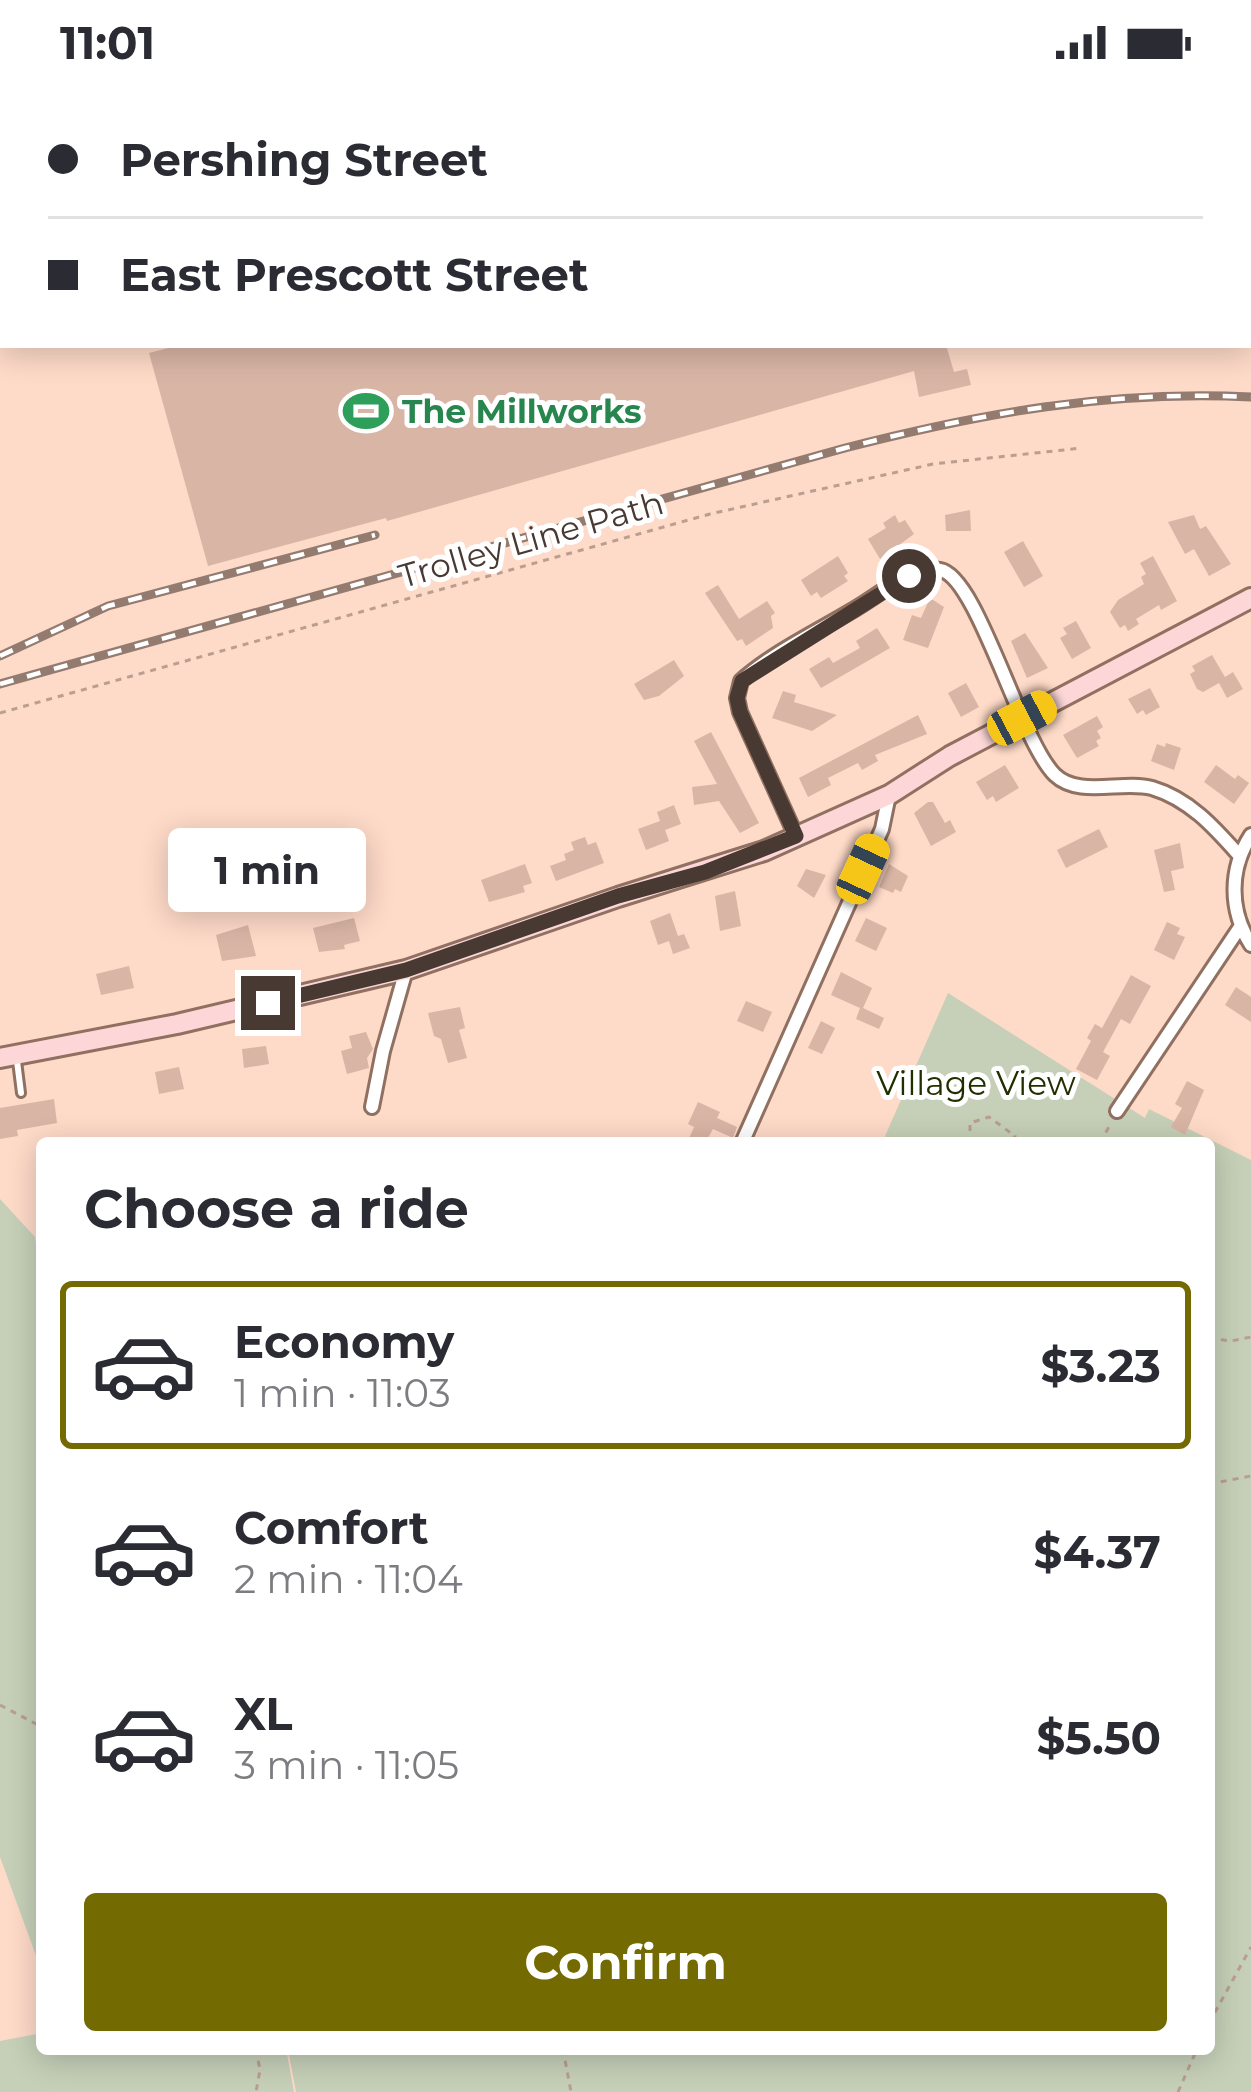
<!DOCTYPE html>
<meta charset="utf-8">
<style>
body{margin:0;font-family:Montserrat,sans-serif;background:#f2f2f3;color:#2b2b33;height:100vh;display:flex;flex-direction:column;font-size:45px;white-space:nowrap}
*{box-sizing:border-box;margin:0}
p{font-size:39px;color:#7c7c81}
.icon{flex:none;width:66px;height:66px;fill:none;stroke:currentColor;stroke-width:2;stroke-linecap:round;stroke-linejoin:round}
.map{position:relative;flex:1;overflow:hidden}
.side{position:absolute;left:36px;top:1053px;width:1179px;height:918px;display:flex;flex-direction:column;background:#fff;border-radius:12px;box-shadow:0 6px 30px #0003}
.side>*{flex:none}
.hud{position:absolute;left:0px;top:0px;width:1251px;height:264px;box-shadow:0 6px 30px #0003;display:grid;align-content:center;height:264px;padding:0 48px;background:#fff}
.end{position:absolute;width:54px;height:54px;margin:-27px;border:15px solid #483932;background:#fff;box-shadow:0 0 0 6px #fff}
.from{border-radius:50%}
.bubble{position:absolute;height:84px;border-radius:12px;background:#fff;box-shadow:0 6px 30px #0003;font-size:39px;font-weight:700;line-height:84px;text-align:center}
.car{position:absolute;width:36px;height:72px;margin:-36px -18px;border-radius:15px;box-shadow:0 0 9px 3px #0007;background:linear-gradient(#f5c518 24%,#345 0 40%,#f5c518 0 76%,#345 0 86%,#f5c518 0)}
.hud b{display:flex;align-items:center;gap:42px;height:114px;font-size:45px}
.hud b+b{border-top:3px solid #e1e1e2}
.hud i{width:30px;height:30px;background:#2b2b33}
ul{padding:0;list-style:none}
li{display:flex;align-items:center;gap:36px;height:168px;margin:0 24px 18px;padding:0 24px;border:6px solid transparent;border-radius:12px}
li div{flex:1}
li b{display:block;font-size:45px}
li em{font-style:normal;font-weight:700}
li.active{border-color:#736a02}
li>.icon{width:108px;height:108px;stroke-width:1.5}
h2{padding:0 48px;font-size:54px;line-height:144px}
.cta{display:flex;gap:24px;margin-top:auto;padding:24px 48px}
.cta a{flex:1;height:138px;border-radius:12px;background:#736a02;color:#fff;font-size:48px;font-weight:700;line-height:138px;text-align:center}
.status{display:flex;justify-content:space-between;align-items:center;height:84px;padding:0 60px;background:#fff;direction:ltr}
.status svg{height:33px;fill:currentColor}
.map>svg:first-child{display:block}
</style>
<div class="status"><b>11:01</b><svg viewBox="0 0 49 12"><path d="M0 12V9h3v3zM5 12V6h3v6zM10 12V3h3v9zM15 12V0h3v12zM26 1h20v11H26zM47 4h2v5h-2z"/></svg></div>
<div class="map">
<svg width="1251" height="2008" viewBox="0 0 1251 2008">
<rect width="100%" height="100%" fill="#fedac8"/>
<path fill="#c6d0b8" d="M948,909L1145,1034L1149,1025L1251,1076V2008H296L288,1965H1209V1059H882Z
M0,1115L35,1153L42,1196V1888L0,1773Z
M42,1949V1965H286L294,2008H0V1957Z"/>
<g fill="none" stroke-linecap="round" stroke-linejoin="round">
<path stroke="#9ac1c5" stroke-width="30" d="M440,0L459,3
M125,3L131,0
M637,3L639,0
M0,67L3,63
M1248,215H1251"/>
</g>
<path fill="#d9b5a5" d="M180,261H946L954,288L967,285L971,301L919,313L914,287L387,437L386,434L208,482L149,269Z
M970,426L971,447H946L945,431Z
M895,431L899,439L905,436L914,450L880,475L868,455L886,444L883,439Z
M1194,431L1200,445L1206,442L1231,480L1209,492L1194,465L1185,470L1168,438Z
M1023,457L1043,492L1024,503L1004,468Z
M838,472L848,489L844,492L848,497L821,514L817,508L811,512L801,496Z
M1153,472L1177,517L1161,526L1159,521L1136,535L1139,540L1128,547L1125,541L1120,544L1110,528L1118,516L1144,500L1141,493L1146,490L1140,479Z
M718,501L739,535L767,517L775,529L771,532L773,544L746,562L742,555L737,557L705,509Z
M930,514L944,523L928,564L903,556L912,531L921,534Z
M1076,537L1091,564L1072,575L1060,554L1067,550L1063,544Z
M877,544L890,564L821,604L809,585L829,573L833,579L860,564L856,557Z
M1025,549L1048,584L1027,594L1011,557Z
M1212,571L1225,593L1233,588L1243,605L1227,614L1219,599L1203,608L1197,605L1190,590L1195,587L1192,582Z
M674,576L684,592L659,612L644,616L634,600Z
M966,599L979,623L961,633L948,609Z
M1150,604L1160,623L1146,631L1143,626L1137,630L1128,615Z
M783,607L796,611L794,618L837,631L812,647L772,634Z
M918,631L927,650L875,671L878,677L862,686L858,679L828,694L831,701L808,713L799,694Z
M1097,632L1103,643L1097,647L1101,654L1096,657L1099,662L1077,674L1063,651Z
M711,648L759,739L740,749L719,717L694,721L692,703L717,700L694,657Z
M1166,659L1181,664L1174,686L1151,677L1157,660L1165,663Z
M1005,681L1019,704L996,718L993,712L987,716L976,698Z
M1216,681L1235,695L1238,691L1249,699L1234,720L1204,698Z
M928,718H933L945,739L950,736L956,748L931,762L914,729Z
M674,721L681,740L665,746L669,757L646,766L638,745L660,737L657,728Z
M1099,745L1108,763L1066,784L1057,766Z
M585,753L588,761L596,758L604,779L556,797L550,782L566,776L564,770L574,766L571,758Z
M1180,759L1184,784L1171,787L1175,806L1164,808L1154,766Z
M525,780L532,799L523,802L525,808L489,818L481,796Z
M889,780L908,792L901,808L895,805L893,809L879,803Z
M806,785L826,791L814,814L797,802Z
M735,807L741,842L720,847L715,812Z
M670,829L678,852L684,850L690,864L673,870L669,857L658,861L650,837Z
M354,834L360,857L344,861L345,865L319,868L313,844Z
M866,834L887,844L876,867L855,857Z
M1167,838L1180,844L1177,850L1185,853L1174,876L1154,866Z
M248,841L256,872L222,877L216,851Z
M129,882L134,904L101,911L96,890Z
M841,888L872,904L863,924L884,934L879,945L856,935L860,924L831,911Z
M1131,891L1151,902L1130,940L1121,935L1103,968L1110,972L1097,996L1076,985L1091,957L1087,954L1095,940L1102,944Z
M1236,903L1251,913V938L1225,921Z
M746,917L772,928L763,948L737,937Z
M460,923L465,944L459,946L467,974L448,979L441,955L434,952L428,929Z
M821,937L835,944L822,970L808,964Z
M366,948L373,965L367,974L369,984L347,990L341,967L352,964L349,952Z
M266,962L269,980L244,984L242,965Z
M179,983L184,1005L159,1010L155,988Z
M1187,997L1204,1006L1185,1051L1171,1043L1182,1024L1175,1020Z
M54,1015L57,1039L17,1046L18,1052L0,1055V1024Z
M698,1018L720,1028L717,1034L737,1043L733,1054L713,1045L705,1059H687L694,1043L688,1040Z"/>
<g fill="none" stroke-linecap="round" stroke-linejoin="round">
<g stroke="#907060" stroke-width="12">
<path id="lane" d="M1124,0L1133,3
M918,3L921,0
M1248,13H1251
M1248,49L1251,51
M0,213L3,210
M1248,228H1251
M17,977L21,1009"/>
</g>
<g stroke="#907060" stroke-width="18">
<path id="street" d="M1251,751C1229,785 1229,826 1251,861
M796,752L740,628L737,614L741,597C775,567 819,547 858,523C880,510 912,482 940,486C977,491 1020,657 1055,691C1079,714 1122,696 1152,704C1189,715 1214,743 1238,770
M372,1023L383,967L406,886
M1117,1027L1240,843
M742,1059L882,745L889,711"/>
</g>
<g stroke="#907060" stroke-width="24">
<path id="secondary" d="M0,974L177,940L406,886L618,813L764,767L889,711L950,672L1251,514"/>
</g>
<path stroke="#ba9e90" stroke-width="3" stroke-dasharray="6 6" stroke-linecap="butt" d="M1248,198L1251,199
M0,629L710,430L933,380L1082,364
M970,1059V1039L989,1033L1015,1052L1011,1059
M1100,1059L1111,1039
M1209,1254L1231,1257L1251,1253
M1209,1400L1251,1392
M0,1621L42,1643
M1209,1939L1251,1863
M256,1965L260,1986L256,2008
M563,1965L571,2008
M1178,2008L1197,1965"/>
<use href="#lane" stroke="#fff" stroke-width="6"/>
<use href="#street" stroke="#fff" stroke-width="12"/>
<use href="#secondary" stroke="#fdd7d7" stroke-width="18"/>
<g stroke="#937b70" stroke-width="9">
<path id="rail" d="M0,572L108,522L375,451
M0,600L845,364C982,329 1109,306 1251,313"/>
</g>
<use href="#rail" stroke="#fff" stroke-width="4.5" stroke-dasharray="14" stroke-linecap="butt"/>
</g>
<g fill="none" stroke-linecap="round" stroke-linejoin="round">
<path stroke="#483932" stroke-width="15" d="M268,919L406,886L618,812L705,788L796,752L740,628L737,614L742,597L909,492"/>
</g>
<defs>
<g id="stadium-bare" transform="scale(3.6)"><path d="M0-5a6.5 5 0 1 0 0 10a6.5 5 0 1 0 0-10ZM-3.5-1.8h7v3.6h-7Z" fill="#2e9e5b" stroke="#fff" stroke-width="2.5" paint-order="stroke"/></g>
</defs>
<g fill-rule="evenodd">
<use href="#stadium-bare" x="366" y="327"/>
</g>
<g text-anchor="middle" stroke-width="10" stroke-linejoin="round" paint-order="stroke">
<g font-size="33" font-weight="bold" fill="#27864d" stroke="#fff" text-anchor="start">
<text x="402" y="339">The Millworks</text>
</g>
<g font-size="33" fill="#483932" stroke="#fff">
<text transform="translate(531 455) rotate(-16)" y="12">Trolley Line Path</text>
</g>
<g font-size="33" fill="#212f00" stroke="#fff">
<text x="976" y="1011">Village View</text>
</g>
</g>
</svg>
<i class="end from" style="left:909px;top:492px"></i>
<i class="end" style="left:268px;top:919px"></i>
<div class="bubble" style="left:168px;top:744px;width:198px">1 min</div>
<i class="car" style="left:1022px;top:634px;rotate:62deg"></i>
<i class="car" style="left:863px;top:785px;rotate:25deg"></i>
<div class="hud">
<b><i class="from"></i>Pershing Street</b>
<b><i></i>East Prescott Street</b>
</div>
<section class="side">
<h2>Choose a ride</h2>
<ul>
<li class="active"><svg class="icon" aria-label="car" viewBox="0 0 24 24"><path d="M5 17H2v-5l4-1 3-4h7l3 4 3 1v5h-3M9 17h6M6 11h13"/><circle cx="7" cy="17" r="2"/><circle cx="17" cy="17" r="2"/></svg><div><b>Economy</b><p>1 min · 11:03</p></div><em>$3.23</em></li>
<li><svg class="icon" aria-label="car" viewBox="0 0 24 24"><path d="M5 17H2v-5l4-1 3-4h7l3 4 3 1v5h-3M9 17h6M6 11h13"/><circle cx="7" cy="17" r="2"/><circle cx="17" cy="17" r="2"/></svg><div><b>Comfort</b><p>2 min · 11:04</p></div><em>$4.37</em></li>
<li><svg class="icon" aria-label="car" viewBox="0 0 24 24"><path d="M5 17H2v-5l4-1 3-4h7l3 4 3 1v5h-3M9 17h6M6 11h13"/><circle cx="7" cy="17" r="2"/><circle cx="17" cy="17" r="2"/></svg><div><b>XL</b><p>3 min · 11:05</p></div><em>$5.50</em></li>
</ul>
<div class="cta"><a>Confirm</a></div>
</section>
</div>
